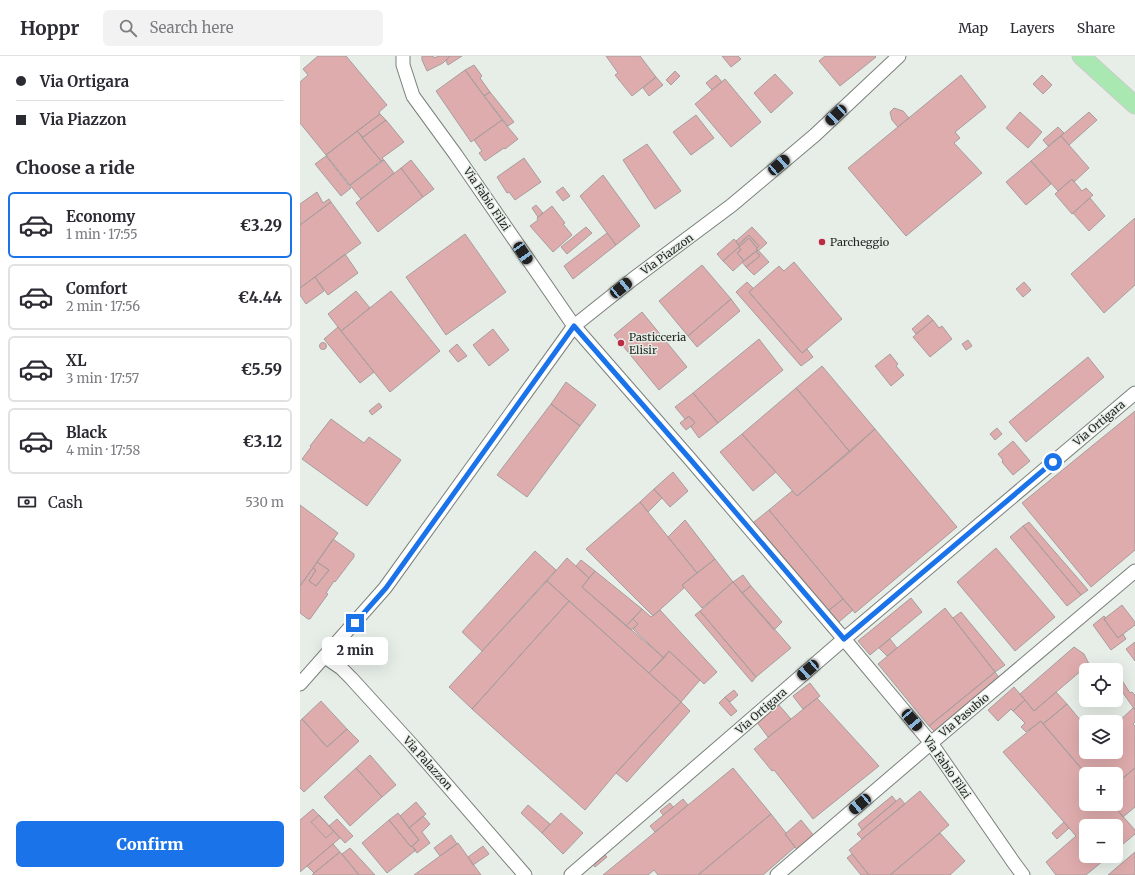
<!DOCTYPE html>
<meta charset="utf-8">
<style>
body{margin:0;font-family:Merriweather,serif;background:#f2f2f3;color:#2b2b33;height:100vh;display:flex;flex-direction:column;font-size:15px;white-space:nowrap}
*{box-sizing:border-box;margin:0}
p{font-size:13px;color:#7c7c81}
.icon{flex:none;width:22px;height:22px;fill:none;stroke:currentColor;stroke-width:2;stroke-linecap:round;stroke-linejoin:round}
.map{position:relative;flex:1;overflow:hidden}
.drawer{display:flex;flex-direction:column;background:#fff;width:300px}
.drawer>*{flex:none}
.hud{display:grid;align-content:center;height:88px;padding:0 16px;background:#fff}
.fabs{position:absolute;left:779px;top:607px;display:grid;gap:8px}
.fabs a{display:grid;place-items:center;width:44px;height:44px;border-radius:6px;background:#fff;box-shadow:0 4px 16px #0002;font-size:20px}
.end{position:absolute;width:18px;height:18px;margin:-9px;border:5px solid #1a73e8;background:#fff;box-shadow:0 0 0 2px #fff}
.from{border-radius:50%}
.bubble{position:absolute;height:28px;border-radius:6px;background:#fff;box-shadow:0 4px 16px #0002;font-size:13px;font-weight:800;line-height:28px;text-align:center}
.car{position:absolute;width:12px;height:24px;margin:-12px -6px;border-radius:5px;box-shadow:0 0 3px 1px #0007;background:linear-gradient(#222 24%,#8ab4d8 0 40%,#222 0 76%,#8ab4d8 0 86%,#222 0)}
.hud b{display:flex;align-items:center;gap:14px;height:38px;font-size:15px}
.hud b+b{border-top:1px solid #e1e1e2}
.hud i{width:10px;height:10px;background:#2b2b33}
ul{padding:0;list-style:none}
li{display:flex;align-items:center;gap:12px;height:66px;margin:0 8px 6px;padding:0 8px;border:2px solid #e1e1e2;border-radius:6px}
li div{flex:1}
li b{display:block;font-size:15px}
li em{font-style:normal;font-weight:800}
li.selected{border-color:#1a73e8}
li>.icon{width:36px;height:36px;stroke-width:1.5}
h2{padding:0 16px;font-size:18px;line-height:48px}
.pay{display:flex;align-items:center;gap:10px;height:44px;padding:0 16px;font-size:15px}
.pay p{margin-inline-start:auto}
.action{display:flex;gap:8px;margin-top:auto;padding:8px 16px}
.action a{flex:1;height:46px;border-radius:6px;background:#1a73e8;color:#fff;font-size:16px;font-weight:800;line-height:46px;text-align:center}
header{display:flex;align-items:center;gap:24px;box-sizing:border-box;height:56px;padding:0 20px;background:#fff;border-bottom:1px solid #e1e1e2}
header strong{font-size:19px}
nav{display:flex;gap:22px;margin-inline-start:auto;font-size:14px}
.search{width:280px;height:36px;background:#f2f2f3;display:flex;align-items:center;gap:10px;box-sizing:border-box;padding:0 14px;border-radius:6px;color:#7c7c81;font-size:15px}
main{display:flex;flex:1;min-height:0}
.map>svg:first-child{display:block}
</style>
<header>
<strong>Hoppr</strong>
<div class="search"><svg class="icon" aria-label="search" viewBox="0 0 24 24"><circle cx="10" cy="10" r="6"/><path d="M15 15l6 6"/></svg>Search here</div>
<nav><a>Map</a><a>Layers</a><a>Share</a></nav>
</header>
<main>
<section class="drawer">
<div class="hud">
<b><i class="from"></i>Via Ortigara</b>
<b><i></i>Via Piazzon</b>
</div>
<h2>Choose a ride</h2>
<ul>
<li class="selected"><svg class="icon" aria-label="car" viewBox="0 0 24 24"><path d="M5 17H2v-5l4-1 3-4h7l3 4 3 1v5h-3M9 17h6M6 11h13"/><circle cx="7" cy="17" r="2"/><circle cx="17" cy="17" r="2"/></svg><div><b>Economy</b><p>1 min · 17:55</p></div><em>€3.29</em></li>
<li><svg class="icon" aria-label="car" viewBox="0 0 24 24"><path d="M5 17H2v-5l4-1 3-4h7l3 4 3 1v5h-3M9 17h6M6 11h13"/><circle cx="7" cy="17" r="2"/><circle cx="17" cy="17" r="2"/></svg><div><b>Comfort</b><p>2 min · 17:56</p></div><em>€4.44</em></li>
<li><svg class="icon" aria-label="car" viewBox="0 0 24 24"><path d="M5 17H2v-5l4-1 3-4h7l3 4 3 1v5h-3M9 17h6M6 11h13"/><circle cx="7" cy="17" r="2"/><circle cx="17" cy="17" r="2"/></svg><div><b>XL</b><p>3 min · 17:57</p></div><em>€5.59</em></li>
<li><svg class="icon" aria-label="car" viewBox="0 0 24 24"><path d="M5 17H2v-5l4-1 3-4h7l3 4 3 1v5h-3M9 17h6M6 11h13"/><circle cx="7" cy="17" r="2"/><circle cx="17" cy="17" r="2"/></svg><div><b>Black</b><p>4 min · 17:58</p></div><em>€3.12</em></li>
</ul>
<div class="pay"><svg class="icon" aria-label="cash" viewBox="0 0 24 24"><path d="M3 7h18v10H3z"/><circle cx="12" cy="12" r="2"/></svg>Cash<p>530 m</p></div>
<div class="action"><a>Confirm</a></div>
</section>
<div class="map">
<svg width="835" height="819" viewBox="0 0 835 819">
<rect width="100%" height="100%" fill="#e7eee7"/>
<path fill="#dfacad" stroke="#a79d9d" d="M18,0H46L87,49L79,56L80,58L26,99L0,67V26L8,19L3,13Z
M122,0H133L134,2L139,0H149V1L143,7L127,15L122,4Z
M149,0H162L148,9L146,5L149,1Z
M306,0H340L356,21L332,40L315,19L318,17Z
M422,0H438L441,3L431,11Z
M525,0H575L576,1L540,30L519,5Z
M174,9L182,20L180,22L190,36L184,40L165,14Z
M165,14L202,64L171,86L136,35Z
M375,15L380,20L371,29L366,24Z
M475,18L493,37L471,57L454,37Z
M416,19L422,26L412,34L406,27Z
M661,19L686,51L655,76L660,82L654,87L682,117L606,180L548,112Z
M742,19L752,29L743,38L733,28Z
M356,21L363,29L349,40L343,32Z
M425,23L461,66L431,91L395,48Z
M190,36L214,66L208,70L184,40Z
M594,52L603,55L609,62L598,71L592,64L590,56Z
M720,56L742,76L728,92L706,72Z
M789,56L797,64L769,89L761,80Z
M80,58L86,64L63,81L57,75Z
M396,59L414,82L391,99L373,76Z
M86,64L104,86L82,102L84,104L81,105L62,82Z
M202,64L218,83L205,93L204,92L185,105L179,97L182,95L174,84Z
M758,71L764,77L748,90L743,84Z
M57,75L81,105L50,129L26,99Z
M761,80L789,112L774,126L772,123L758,135L731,105Z
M347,88L381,135L355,153L323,104Z
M26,100L51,132L41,140L15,108Z
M224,102L241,126L215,144L209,136L207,137L197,121Z
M84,104L94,117L61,143L50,129Z
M111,104L134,133L123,141L101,112Z
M731,105L751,128L726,149L706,126Z
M101,112L123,141L78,176L56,147Z
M303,119L340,170L316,189L280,140Z
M772,123L782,135L786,132L793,139L772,158L755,138Z
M263,131L270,140L263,145L256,136Z
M17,136L23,147L29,143L31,146L0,169V148Z
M790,142L805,160L789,175L773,157Z
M31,146L61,187L0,232V169Z
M236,149L243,157L238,161L232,152Z
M252,150L265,167L263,168L272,179L253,196L230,170L238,164L237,162Z
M835,162V229L804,257L771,218Z
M286,171L292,177L267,198L261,191Z
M452,171L467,187L458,195L456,193L459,190L449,179L438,189L436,185Z
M307,177L316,189L273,223L264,210Z
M165,178L206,236L146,279L106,221Z
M449,179L459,190L457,192L449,182L440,190L438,189Z
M449,182L457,192L456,193L458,194L444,205L437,197L441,194L439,191Z
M434,183L440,190L423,205L417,198Z
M439,191L441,194L437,197L444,205L433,215L423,205Z
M458,194L469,206L454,219L446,211L460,200L456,195Z
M456,195L460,200L446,211L442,206Z
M45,198L58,217L28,239L15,221Z
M494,206L542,263L502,297L449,236L479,210L484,215Z
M402,209L431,243L388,280L359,245Z
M15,221L24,235L6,248L0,239V232Z
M447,226L453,232L449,236L502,297L507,293L513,301L501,310L436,236Z
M724,226L731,234L723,241L716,233Z
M56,235L70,252L41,275L28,258Z
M91,235L140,295L90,336L41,275Z
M431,243L440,255L397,291L388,280Z
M342,256L387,311L359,334L314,279Z
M628,259L633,264L616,278L612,273Z
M633,264L639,272L642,270L652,283L630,301L613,281Z
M38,271L74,316L60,327L24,283Z
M193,273L209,294L189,310L173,289Z
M459,283L483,314L418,367L393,337Z
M668,284L672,290L666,294L662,288Z
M19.5 290a3.5 3.5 0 1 1 7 0a3.5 3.5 0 1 1-7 0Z
M157,288L167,300L158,306L149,295Z
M590,298L598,308L596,310L604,319L591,330L575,310Z
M788,301L804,321L726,386L709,366Z
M522,310L575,373L550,396L496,332Z
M266,326L296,349L280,370L251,348Z
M496,332L550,396L497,440L442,378Z
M393,337L418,367L399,382L391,371L395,367L389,360L385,363L375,351Z
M79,347L82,351L72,359L69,355Z
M251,348L280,370L227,441L197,419Z
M835,355V494L791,531L722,447Z
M389,360L395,367L386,374L380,367Z
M31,363L64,387L69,381L101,404L67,450L2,403L11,391L10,390Z
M697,372L702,378L695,384L690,378Z
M575,373L657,471L555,557L469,454L492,435L497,440Z
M442,378L476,416L453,435L420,396Z
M713,385L730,405L713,419L702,406L703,404L698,398Z
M373,416L388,435L370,451L354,433Z
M354,433L362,442L348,456L340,446Z
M340,446L397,517L382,529L384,532L353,560L286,493Z
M0,449L38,477L0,530Z
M469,454L543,543L524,558L449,470Z
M385,464L415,503L397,517L368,481Z
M729,466L788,534L781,539L723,470Z
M723,470L781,539L767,550L710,481Z
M33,483L54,498V501L35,526L34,525L26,537L28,538L10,563H8L0,557V530L13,512L16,514L9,525L16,530L29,514L17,506Z
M696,492L755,561L715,595L657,526Z
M235,495L256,514L182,595L162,576Z
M267,502L289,522L282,531L364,602L349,617L247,525Z
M415,503L433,526L402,552L382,529Z
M281,504L295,515L289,522L276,510Z
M17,506L29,514L16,530L9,525L16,514L13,512Z
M295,515L342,553L326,570L282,531Z
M443,519L451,530L442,537L433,526Z
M247,525L269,545L172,653L149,631Z
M433,526L491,592L456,621L400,555Z
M451,530L482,566L474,574L442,537Z
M611,542L622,556L570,599L558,585Z
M543,543L553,554L534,570L524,558Z
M269,545L381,646L316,717L285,754L172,653Z
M822,549L835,566V569L818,582L804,563Z
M645,552L695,616L629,670L578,608Z
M342,553L351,561L360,554L417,616L404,628L369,595L364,602L333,573L338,568L333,563Z
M400,555L456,621L452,626L395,559Z
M661,556L705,609L695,616L653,562Z
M804,560L806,562L804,563L818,582L823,578L826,583L811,594L793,569Z
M333,563L338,568L331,574L326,570Z
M590,583L597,592L587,600L579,592Z
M835,586V605L826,593Z
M774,591L784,598L789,608L734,655L720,638Z
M369,595L400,624L381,646L349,617Z
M816,615L830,637L832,636L835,639V654L816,627Z
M695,616L700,623L635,676L629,670Z
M510,627L520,640L503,653L493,640Z
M714,631L725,644L713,655L711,653L698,665L688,654Z
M434,634L438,639L430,646L425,641Z
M756,636L767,648L743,668L741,665L726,676L721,671L725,667L713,655L725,644L734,655Z
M425,641L437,655L431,660L419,647Z
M517,642L579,710L513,763L474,714L472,715L454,693Z
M21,645L47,673L27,691L2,663Z
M381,646L390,655L327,726L316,717Z
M478,648L491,663L468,681L456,665Z
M767,648L786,671V696H816V668L833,652L835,654V666L833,668L835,670V712L816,728V718H786L743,668Z
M2,663L27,691L47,673L59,685L4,736L0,732V665Z
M741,665L786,718V748H812L835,774V778L816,794V770H786V800H809L786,819H756L746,806L776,780L703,696Z
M70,699L96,729L82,741L56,712Z
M56,712L82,741L50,770L24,741Z
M433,712L471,758L398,819H358L354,814L348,819H303Z
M835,712V751L823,761L812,748H816V728Z
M620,735L649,769L590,819H569L549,794Z
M592,740L596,745L562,774L558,768Z
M600,742L605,748L562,783L557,778Z
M383,743L388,749L355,776L350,770Z
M116,746L126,758L109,772L100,760Z
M370,747L373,751L363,759L360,755Z
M228,749L250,768L242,777L221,757Z
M13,753L40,782L0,816V764Z
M98,757L119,784L111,791L89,764Z
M261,757L283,777L263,798L242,777Z
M471,758L486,777L485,778L495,791L463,819H398Z
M19,759L34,775L26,782L11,766Z
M123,760L130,768L122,776L130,787L117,797L112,790L119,784L109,772Z
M37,763L53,780L45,787L29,770Z
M89,764L111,791L112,790L116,794L87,817L62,787Z
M501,764L515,781L498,795L485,778Z
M764,766L769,772L757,783L752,777Z
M640,777L665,805L650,819H590Z
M151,779L157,788L140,800L134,792Z
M158,787L181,819H114L140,800Z
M33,788L40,796L14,817L7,810Z
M183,790L189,798L173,809L168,801Z
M50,792L75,819H59L42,798Z
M40,796L59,819H12L14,817Z
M835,796V819H808Z
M304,798L307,801L295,811L292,807Z
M552,798L569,819H561L547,802Z"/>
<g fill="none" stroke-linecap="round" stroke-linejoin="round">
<g stroke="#7a807a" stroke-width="15">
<path id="minor" d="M103,0V9L113,40L156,99L274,270L390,403L544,583L631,687L714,807L723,819
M25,601L41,612L51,622L113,690L225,819
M0,628L85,532L274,270L333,223L432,149L515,79L599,0
M271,819L544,583L835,337
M477,819L631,687L835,515"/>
</g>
<g stroke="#cacbca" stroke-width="19">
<path id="major" d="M781,0L835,49"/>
</g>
<use href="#minor" stroke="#fff" stroke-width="13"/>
<use href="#major" stroke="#a9e9b1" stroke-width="17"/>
</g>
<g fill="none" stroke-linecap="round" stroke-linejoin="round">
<path stroke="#1a73e8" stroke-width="5" d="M55,567L86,532L274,270L390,403L544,583L753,406"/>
</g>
<g fill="#bc2b44" stroke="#e7eee7" stroke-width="1.5">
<circle cx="522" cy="186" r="4"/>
<circle cx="321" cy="287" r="4"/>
</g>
<g text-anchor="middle" stroke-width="3" stroke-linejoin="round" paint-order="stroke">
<g font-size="11" fill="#242724" stroke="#e7eee7">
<text transform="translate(187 143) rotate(56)" y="4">Via Fabio Filzi</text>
<text transform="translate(367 198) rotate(-36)" y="4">Via Piazzon</text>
<text transform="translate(799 367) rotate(-40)" y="4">Via Ortigara</text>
<text transform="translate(461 655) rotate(-41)" y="4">Via Ortigara</text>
<text transform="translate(664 659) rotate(-40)" y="4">Via Pasubio</text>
<text transform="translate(128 707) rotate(48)" y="4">Via Palazzon</text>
<text transform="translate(647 711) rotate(55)" y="4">Via Fabio Filzi</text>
</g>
<g font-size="11" fill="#242724" stroke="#e7eee7" text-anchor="start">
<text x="530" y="190">Parcheggio</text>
<text x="329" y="285">Pasticceria<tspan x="329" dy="13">Elisir</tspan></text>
</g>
</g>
</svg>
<div class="fabs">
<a><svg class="icon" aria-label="locate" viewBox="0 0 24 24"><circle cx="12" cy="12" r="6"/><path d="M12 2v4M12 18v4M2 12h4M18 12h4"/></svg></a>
<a><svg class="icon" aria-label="layers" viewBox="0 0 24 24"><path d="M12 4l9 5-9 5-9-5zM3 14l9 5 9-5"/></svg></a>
<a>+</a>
<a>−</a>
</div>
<i class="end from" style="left:753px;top:406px"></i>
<i class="end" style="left:55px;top:567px"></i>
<div class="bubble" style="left:22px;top:581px;width:66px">2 min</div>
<i class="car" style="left:536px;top:59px;rotate:227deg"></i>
<i class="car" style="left:479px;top:109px;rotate:49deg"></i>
<i class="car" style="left:223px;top:197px;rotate:146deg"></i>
<i class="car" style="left:321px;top:232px;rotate:51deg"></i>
<i class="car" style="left:508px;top:614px;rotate:229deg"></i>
<i class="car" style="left:612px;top:664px;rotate:140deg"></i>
<i class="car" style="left:560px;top:748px;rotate:230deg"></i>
</div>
</main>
